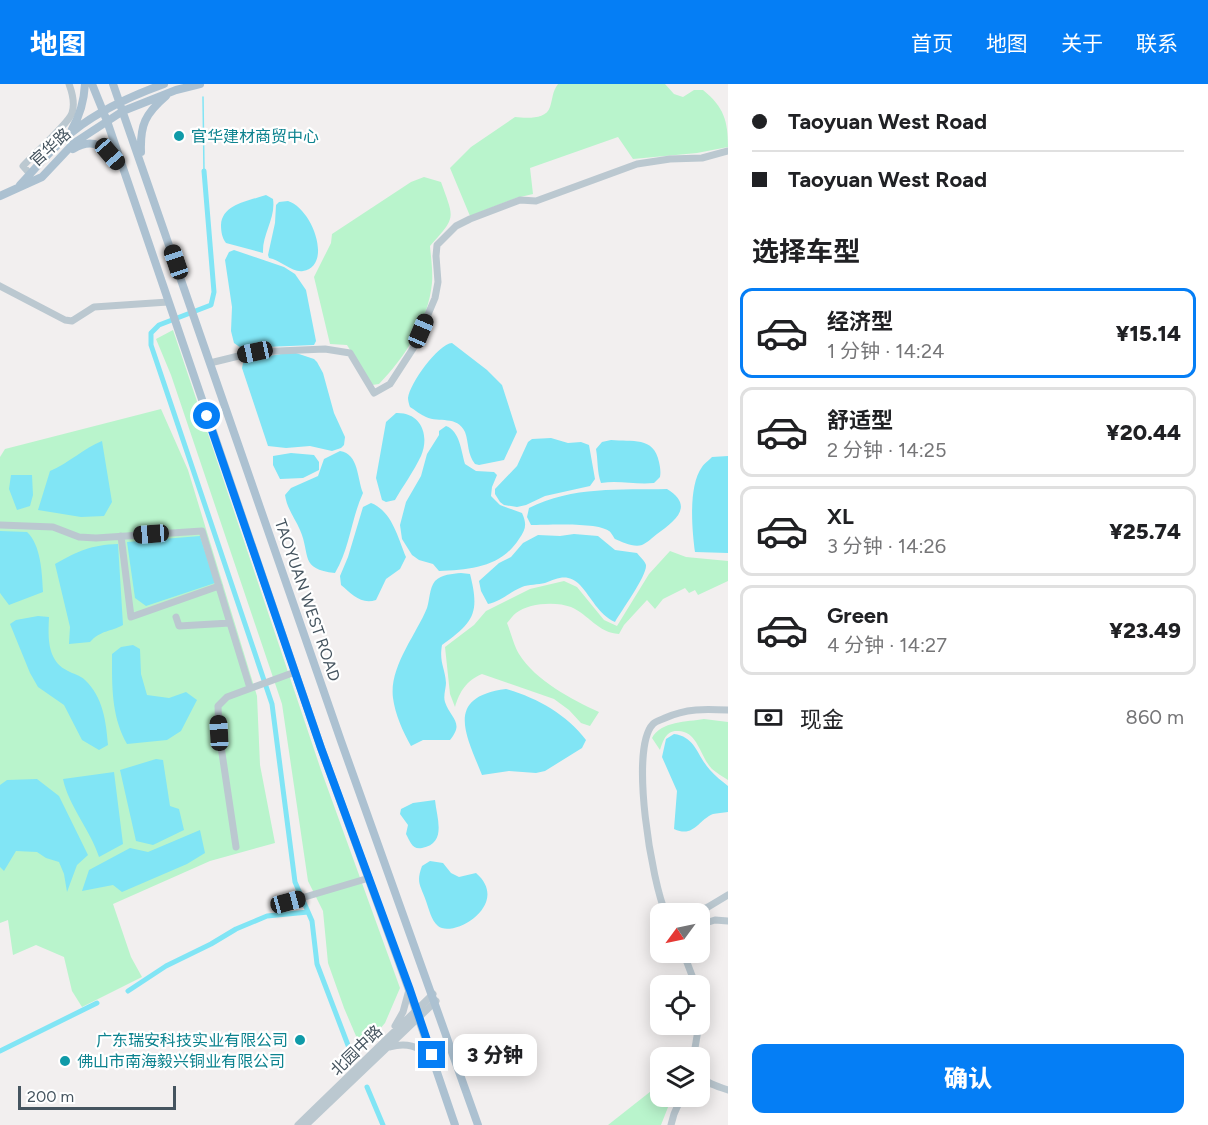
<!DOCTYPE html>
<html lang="zh">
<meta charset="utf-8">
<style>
body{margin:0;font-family:Figtree,"Noto Sans SC",sans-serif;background:#f6f6f6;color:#202124;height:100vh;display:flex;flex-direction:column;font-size:22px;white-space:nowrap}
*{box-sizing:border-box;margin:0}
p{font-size:20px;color:#757577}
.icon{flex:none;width:33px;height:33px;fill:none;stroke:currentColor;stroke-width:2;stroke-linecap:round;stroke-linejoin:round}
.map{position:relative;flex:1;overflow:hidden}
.sheet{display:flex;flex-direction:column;background:#fff;width:480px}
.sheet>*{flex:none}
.hud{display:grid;align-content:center;height:132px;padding:0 24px;background:#fff}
.needle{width:39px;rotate:237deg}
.buttons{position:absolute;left:650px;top:819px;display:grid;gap:12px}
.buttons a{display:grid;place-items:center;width:60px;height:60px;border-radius:12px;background:#fff;box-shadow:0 3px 15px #0003;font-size:30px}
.scale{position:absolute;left:18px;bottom:15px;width:158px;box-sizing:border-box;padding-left:6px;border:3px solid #45545f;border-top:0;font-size:16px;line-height:21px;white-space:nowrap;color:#45545f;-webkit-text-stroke:4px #fff;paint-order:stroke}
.end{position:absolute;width:27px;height:27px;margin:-14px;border:8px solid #057ef5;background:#fff;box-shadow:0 0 0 3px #fff}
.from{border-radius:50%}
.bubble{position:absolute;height:42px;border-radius:12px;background:#fff;box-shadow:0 3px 15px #0003;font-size:20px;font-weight:800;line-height:42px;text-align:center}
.car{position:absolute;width:18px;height:36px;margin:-18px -9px;border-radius:8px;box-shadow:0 0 4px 2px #0007;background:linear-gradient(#222 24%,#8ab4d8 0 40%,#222 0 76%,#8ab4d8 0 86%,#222 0)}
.hud b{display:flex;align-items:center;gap:21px;height:57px;font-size:22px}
.hud b+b{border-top:2px solid #e0e0e0}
.hud i{width:15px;height:15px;background:#202124}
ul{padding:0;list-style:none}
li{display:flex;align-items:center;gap:18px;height:90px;margin:0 12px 9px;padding:0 12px;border:3px solid #e0e0e0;border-radius:12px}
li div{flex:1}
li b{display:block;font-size:22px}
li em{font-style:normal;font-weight:800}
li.selected{border-color:#057ef5}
li>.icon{width:54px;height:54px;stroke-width:1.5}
h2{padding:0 24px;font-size:27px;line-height:72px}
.pay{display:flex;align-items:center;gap:15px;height:66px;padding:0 24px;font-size:22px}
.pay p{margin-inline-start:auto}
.cta{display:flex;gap:12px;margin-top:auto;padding:12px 24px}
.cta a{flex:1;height:69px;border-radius:12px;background:#057ef5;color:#fff;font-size:24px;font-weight:800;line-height:69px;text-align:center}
header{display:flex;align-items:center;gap:36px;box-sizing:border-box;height:84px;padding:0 30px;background:#057ef5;color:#fff}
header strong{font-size:28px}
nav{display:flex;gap:33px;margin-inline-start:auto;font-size:21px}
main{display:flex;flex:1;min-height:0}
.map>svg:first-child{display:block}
</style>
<header>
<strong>地图</strong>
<nav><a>首页</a><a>地图</a><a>关于</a><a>联系</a></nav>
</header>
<main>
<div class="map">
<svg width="728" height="1041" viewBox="0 0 728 1041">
<rect width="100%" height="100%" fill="#f2efef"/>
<path fill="#b9f4cc" d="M558,0H665L674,10L683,13L694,6H703C724,23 728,37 728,63L697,69L633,75L618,53L530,84L533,110L516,114L470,132L450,84L471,63L515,33C526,34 546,36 550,23C553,14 552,8 558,0Z
M424,93L441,98C454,135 457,132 430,162C431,174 433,187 432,199C428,238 405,273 379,300L372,301L347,261L330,260L314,193L331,159L332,150L411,98Z
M173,246L321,686L400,904L385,939L362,966L344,924L328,879L323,827L308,797L282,620L171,291L156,255Z
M161,325L188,386L257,612L260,681L275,759L210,777L113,820L131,873L142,893L82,923L72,907L64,873L36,861L13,871L8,836L0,839V373L5,365Z
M670,467L686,473L728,477V497L698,511L695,506L689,509L685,504L663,515L655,525L647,516L624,541L619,550C598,549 588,530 571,523C556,517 528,519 516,529C513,531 510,536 507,539C511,549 514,562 519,570C536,597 571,615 599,628L590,642L581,639L569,626L554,615L482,590C466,597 460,607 455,623L450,610L445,563L474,541L486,527L530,505L564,497L577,503L604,536L617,542L649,490Z
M704,635L728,638V696C723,693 717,689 712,685C700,673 698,647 678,647C666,646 663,657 660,666L652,654C661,637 687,638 704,635Z
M660,1000V1012L672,1013L661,1041H608Z"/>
<path fill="#81e5f5" d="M266,111L273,115C276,134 262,150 263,169L226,159C222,154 221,147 221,141C222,120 249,117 266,111Z
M288,117C313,125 333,182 303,187C293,189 280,176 269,174L268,171L275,139L276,121L279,118Z
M234,166L284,183L295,190L306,206L316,257L314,261L241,264L234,259L231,247L232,223L225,176L229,168Z
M452,259L487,286L502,301L517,348L504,376L479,381L475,380C467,370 469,359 465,348C457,331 439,339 426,333C421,331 415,326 410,323C409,321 408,316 408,314C410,299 438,260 452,259Z
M287,269H296L314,275L317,278L323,289L334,329L345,353L344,361L341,364L332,367L310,362L286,364L268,362L242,284L243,279L269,272Z
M396,329C421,328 430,351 421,372C414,387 403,402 395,416L386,418L382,416L376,394L386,338Z
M446,342C460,347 461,367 465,380L476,387L494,388L497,391L492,403L491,412L500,421L522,429C527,440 526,445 519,455C501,483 471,486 439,487L433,480L419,476L412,471L402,455L400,441L406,418L421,392L427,370L439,351V347Z
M551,354L568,359L581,358L589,361L595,395L590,402L545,412L526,421L517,423L504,421L500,418L495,410V405L517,382L528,358L532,355Z
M611,356C632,358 654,352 659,378C660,383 661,387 660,393L654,399C636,401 619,396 601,399C597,389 598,376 596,365L602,358Z
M102,357L112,418L104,432L81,433L38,426L50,387C69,379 84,364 102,357Z
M340,367C359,370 357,394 363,409C351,435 350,464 335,489C299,485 311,471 300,446C295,434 287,425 285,411L291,404L318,392L324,375Z
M291,369L314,371L319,378V386L303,394L280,395L273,381V372Z
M728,372V469L695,468C692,446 688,402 702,383C704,380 709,376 712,373Z
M11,391H32L33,411L30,422L17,426L9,405Z
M667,405C695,422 675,437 657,450C653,453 647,459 642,461C634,464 622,458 615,455C614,454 611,448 609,447C597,438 547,441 531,441L527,433L529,424C572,402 621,406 667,405Z
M371,419C392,427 398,454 406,473L400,485L386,495L376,516C361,521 352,510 341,501L340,492L348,473L363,423Z
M0,447L27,448C41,461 42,489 43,508L9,521L0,509Z
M574,450L598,452L615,466L637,469C640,473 645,477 646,481C647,492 621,527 615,538C598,530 592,514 580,501C568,489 558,494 545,499C538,501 529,500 522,503C510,508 501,517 488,520L481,507L479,497L499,479L511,473L523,459L538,451L560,452Z
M200,452L215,499L146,522L135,514L127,458Z
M118,460L123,541C110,548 101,546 90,558L69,560L70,543L55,480C78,467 91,461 118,460Z
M461,489L470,490C480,529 474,538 442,561C439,579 445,583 446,599C446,604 443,612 445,618C450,634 465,638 450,656H423L411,662C403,648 395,630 393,614C389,583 416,551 427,524C430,515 429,505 435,497C442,490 452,490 461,489Z
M38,532L49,533C48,554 47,577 68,587C73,590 80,591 85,596C103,613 106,637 108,661L99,666L82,656L64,621L38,603L30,589L10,540L16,536Z
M133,561L140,565L141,590L147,611L169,614L186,608L197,616L181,647L167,656L127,660C111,632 112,601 112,570L121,563Z
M506,605C537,614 566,630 586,656L582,664L545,687L536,689L509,687L482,691C466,651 444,613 506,605Z
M674,650C696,653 697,672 710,686C715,692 722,697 728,702V728C723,729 717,729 713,730C697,737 694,754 674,745L677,707L662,673L666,655Z
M156,675L163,676L170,722L179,725L184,746L153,761L136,757L120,686Z
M114,688L123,760L99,773C90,745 69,723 63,695Z
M37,695L59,712L88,771L77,781L67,808L64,790L59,778L46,774L37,768L16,767L4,787L0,783V701L7,696Z
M435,716C437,735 447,759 422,764C412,766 410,757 406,750L408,741L400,730L401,725L413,719Z
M200,746L205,769L187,780L122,808L113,801L82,807L89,786L130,764L148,768Z
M430,777L443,779L451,789L459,793L476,789C512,820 453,855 438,842C431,836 429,825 426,817C420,800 416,799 422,782Z"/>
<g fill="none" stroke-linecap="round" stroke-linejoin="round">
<path stroke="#81e5f5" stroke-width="1.5" d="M203,13L204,87"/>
<path stroke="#81e5f5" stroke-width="5" d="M204,87L214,208L211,221L159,241L151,249V261L272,620L295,798L312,837L317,880L351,969
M128,907L166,882L211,860L236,845L267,832L308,828
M0,967L97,919
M367,1003L383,1041"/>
<path stroke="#bbc8d0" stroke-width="7" d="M30,90L23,82C33,71 69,39 72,29C75,20 72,8 69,0
M0,202L65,236L72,237L94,223L168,218
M210,279L255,268L325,265L350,269L374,309L390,300L414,263L421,247L435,214L438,198L436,172L437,161L456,142L470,135L520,116L536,117L637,80L670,75L702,74L728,67
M0,441L53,443L79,453L96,454L202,447L230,539
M121,452L131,533L219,502
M176,533L179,542L230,539L250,604
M236,763L219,649L218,622L227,613L295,588
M288,818L369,794
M666,830C652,799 629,665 653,640C656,637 661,636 665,634C686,624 706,625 728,626
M692,830L708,823L728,811
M699,841L715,836L728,837
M683,868L696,902
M699,910V940
M395,942L403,928L409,906
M390,963C407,958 417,963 432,971
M696,974L695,964L699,940
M699,988C703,999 717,1002 728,1006
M298,1041L433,910
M306,1041L436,917
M671,1041L674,1030L682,1012"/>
<path stroke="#acc1d1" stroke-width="8" d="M92,0L107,37L321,664L409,906L455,1041
M113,0L341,657L478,1041
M72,45C81,30 84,17 85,0
M73,65C95,52 105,64 119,80
M141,68C140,41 145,30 166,12
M20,101C34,86 47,70 62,57C90,30 128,13 164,0
M0,112L42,93L74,59L123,27L176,6L200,0"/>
</g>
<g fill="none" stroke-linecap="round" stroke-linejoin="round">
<path stroke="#057ef5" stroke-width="8" d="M207,332L321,664L410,906L432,971"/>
</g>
<g fill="#0f9aa8" stroke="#fff" stroke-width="2">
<circle cx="179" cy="52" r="6"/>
<circle cx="300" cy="956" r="6"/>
<circle cx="65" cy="977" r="6"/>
</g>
<g text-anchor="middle" stroke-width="4.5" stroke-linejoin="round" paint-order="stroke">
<g font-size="16" fill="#0d838f" stroke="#fff" text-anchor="start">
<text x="191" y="58">官华建材商贸中心</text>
<text x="288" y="962" text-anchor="end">广东瑞安科技实业有限公司</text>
<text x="77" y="983">佛山市南海毅兴铜业有限公司</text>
</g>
<g font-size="16" fill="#45545f" stroke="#fff">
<text transform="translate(50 63) rotate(-42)" y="6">官华路</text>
<text transform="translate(308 516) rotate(71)" y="6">TAOYUAN WEST ROAD</text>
<text transform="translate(356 966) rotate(-44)" y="6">北园中路</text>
</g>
</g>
</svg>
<div class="buttons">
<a><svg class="needle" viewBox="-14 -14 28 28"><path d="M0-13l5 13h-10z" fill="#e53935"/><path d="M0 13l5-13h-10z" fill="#757577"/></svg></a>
<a><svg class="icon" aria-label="locate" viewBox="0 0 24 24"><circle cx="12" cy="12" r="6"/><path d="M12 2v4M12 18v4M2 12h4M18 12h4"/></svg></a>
<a><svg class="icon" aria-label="layers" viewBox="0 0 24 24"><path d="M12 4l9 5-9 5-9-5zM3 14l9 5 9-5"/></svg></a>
</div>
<div class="scale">200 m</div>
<i class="end from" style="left:207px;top:332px"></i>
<i class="end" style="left:432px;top:971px"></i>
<div class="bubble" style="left:453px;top:950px;width:84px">3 分钟</div>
<i class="car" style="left:110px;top:70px;rotate:139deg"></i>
<i class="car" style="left:176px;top:178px;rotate:341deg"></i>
<i class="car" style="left:421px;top:247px;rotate:23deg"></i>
<i class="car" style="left:255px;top:268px;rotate:258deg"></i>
<i class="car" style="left:151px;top:450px;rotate:266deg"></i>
<i class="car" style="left:219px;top:649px;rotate:357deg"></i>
<i class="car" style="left:288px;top:818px;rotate:75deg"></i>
</div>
<section class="sheet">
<div class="hud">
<b><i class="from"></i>Taoyuan West Road</b>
<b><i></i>Taoyuan West Road</b>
</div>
<h2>选择车型</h2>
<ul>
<li class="selected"><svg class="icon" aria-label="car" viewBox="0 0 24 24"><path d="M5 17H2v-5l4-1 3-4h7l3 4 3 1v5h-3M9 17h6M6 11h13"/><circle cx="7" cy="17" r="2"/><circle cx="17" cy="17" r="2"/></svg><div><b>经济型</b><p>1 分钟 · 14:24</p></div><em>¥15.14</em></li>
<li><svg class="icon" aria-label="car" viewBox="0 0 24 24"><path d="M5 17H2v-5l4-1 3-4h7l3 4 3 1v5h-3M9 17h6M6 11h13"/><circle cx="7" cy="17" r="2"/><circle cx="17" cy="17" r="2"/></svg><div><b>舒适型</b><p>2 分钟 · 14:25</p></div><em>¥20.44</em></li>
<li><svg class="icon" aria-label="car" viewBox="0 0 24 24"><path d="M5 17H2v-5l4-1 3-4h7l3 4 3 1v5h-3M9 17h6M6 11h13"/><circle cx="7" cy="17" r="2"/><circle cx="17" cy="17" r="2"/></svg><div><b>XL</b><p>3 分钟 · 14:26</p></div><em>¥25.74</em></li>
<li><svg class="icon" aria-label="car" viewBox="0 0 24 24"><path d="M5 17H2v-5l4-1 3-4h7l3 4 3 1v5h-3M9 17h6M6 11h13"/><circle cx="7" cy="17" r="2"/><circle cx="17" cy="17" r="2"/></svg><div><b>Green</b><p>4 分钟 · 14:27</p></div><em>¥23.49</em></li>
</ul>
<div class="pay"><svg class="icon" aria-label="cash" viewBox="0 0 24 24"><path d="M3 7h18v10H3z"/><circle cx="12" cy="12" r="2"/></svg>现金<p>860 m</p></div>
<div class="cta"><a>确认</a></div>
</section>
</main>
